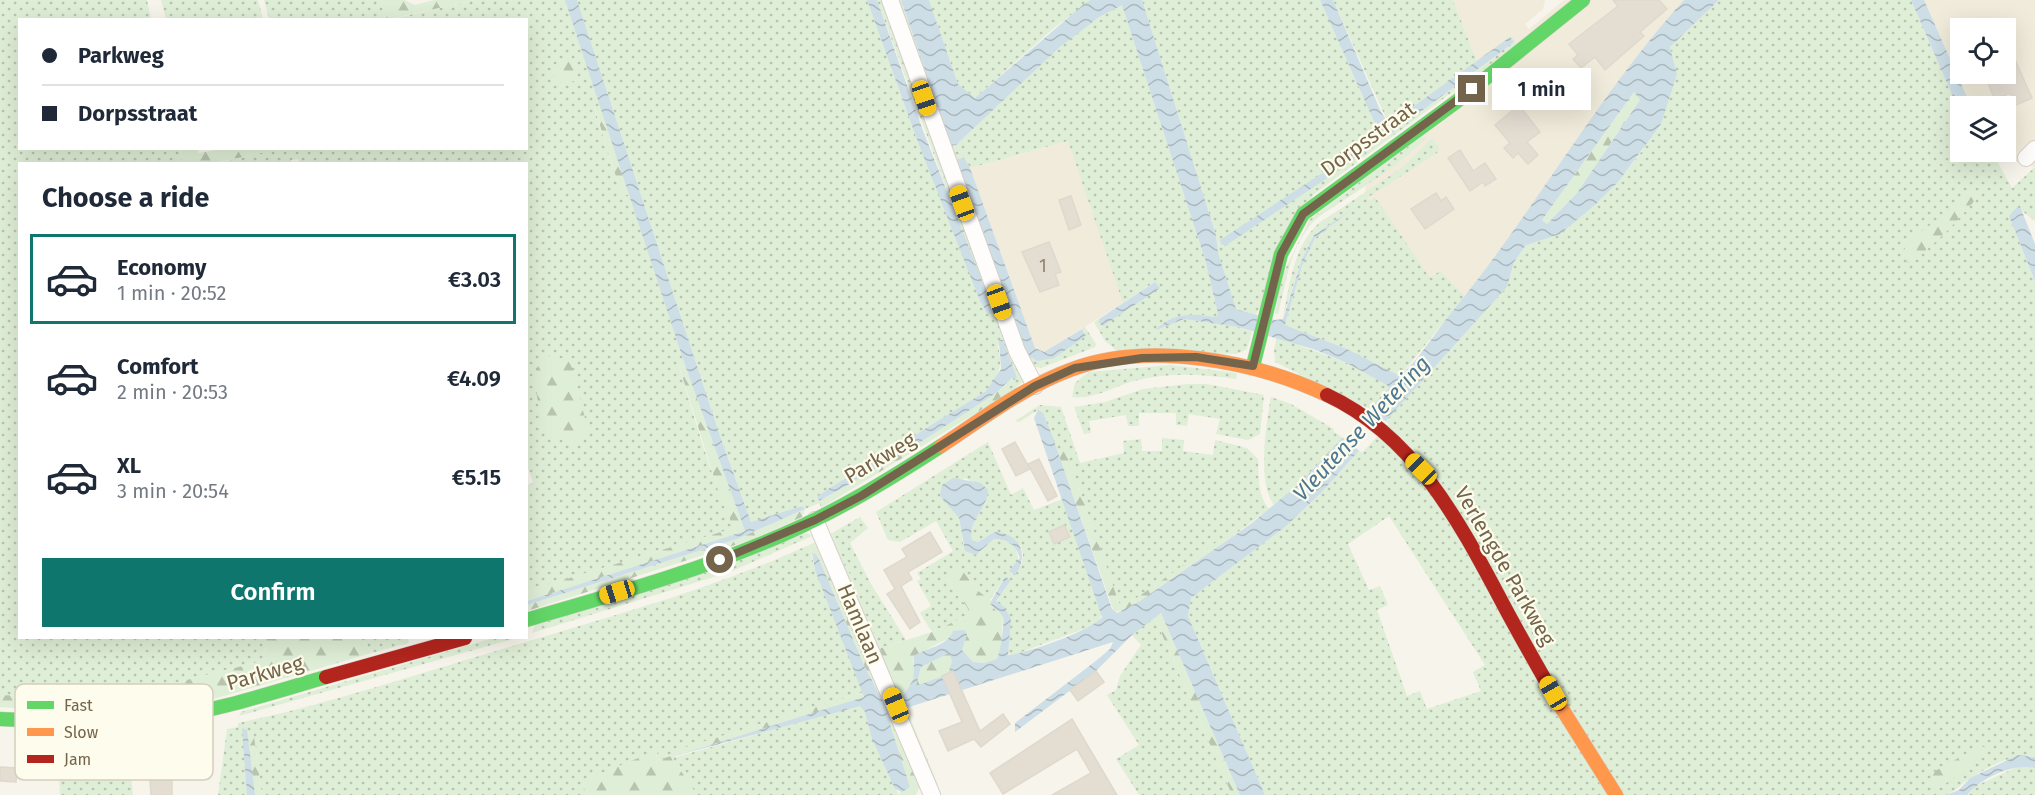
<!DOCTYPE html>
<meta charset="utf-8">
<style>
body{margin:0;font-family:"Fira Sans",sans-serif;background:#f6f6f7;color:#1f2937;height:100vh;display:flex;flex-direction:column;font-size:22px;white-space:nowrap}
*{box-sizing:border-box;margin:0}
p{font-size:20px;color:#747a83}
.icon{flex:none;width:33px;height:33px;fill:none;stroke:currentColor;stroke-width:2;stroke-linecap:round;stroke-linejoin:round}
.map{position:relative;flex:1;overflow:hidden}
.details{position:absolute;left:18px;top:162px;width:510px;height:477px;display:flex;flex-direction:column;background:#fff;border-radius:0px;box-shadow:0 6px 24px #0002}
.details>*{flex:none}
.hud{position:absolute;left:18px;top:18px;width:510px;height:132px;border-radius:0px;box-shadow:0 6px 24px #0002;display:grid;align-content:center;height:132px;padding:0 24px;background:#fff}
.fabs{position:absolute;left:1950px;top:18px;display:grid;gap:12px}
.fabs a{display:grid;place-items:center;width:66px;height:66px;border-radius:0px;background:#fff;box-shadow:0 6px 24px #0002;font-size:30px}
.end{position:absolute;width:27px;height:27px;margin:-14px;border:8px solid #74644b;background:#fff;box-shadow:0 0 0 3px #fff}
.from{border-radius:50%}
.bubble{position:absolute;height:42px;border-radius:0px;background:#fff;box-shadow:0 6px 24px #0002;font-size:20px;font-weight:600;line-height:42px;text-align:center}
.car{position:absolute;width:18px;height:36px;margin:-18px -9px;border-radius:8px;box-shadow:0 0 4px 2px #0007;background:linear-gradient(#f5c518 24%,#345 0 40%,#f5c518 0 76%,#345 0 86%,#f5c518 0)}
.hud b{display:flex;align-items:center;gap:21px;height:57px;font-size:22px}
.hud b+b{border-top:2px solid #e0e1e3}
.hud i{width:15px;height:15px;background:#1f2937}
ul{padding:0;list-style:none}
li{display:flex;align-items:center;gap:18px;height:90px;margin:0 12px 9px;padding:0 12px;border:3px solid transparent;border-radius:0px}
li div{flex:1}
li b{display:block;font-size:22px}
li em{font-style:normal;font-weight:600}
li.on{border-color:#0f766e}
li>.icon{width:54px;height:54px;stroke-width:1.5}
h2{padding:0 24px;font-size:27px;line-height:72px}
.cta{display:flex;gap:12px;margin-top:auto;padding:12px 24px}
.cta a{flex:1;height:69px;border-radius:0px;background:#0f766e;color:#fff;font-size:24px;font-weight:600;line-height:69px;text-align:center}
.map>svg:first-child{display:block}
</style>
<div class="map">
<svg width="2035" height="795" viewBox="0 0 2035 795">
<defs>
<pattern id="grass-dots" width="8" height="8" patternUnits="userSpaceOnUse" patternTransform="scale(1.5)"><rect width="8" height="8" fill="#dfeed6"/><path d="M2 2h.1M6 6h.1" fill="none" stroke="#b9c4b0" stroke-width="1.8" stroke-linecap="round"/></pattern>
<pattern id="forest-firs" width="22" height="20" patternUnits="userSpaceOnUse" patternTransform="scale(1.5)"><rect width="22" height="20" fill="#dfeed6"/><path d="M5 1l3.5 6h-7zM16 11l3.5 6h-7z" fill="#b9c4b0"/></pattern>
<pattern id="water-waves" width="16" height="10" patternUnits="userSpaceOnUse" patternTransform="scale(1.5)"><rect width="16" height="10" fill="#cddee7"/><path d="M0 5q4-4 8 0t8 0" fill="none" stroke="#abb8bd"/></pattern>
</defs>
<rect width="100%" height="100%" fill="#f7f4eb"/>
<path fill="#f0ebda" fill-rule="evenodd" d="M1453,0H1545L1543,9L1525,24L1529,29L1564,0H1684L1643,49L1475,285L1449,315L1365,197L1366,177L1509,38L1477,62Z
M1924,0H2035V167L1997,156L1992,152H2006V106H1971ZM1960,28H2006V74H1960Z
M1069,141L1123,303L1044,352L1039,351L1035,348L970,168Z"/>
<path fill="url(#grass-dots)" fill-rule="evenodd" d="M0,0H147L151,19L20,20V148L180,149L183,163L20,164V638H267L262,661L151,689L85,698L0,695Z
M161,0H258L263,19H166Z
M264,0H381L385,19H269Z
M475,0H565L601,107H594L621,193L631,196L686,368L679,367C696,421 710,477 735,528L527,591V485L533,483L526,462V164H299L298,159L291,160V163L213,164L281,148H526V20L391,19Z
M577,0H867L916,137L992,312L877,0H886L1025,376L1023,382L1007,394L1004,386L1013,378H1017L997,343C1003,363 1001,375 986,391L828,489L817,497L819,503L805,509L802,506L751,522L720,436Z
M893,0H901L951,146L956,145L1061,46L1084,27L1122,4L1205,259L1218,314L1217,317C1192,313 1172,312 1154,331L1184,319L1238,327L1252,332L1247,349L1237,354L1116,350L1105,341L1094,322L1099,319L1103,325L1154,282L1123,303L1068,141L970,168L965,159L1033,359L1085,332L1082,329L1085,327L1096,344L1095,347L1041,368L1032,366Z
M929,0H1091L1055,27L975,98L958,84Z
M1142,0H1320L1380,135L1512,40L1510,37L1512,36L1516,45L1313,195L1256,315L1235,308L1218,253L1216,235Z
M1333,0H1453L1477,62L1389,125Z
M1719,0H1911L1960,113V152H1977L1980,158L1992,155V152L2012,188L2035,167V221L2017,207L2009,216L2035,281V757C2012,753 1988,767 1969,779C1959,785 1958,790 1946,795H1265L1188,616L1191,598L1285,527L1320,494L1507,287L1514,262L1526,245L1596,204L1619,181L1642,151L1677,74L1670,47ZM1389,516L1485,665L1473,672L1481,691L1427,709L1420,691L1407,696L1377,610L1388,605L1380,586L1369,590L1348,544Z
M1421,137L1426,138C1401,163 1373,181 1344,200C1333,208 1316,216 1308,228C1287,258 1287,281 1278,314L1275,313L1282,276L1310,219Z
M1432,138L1439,148L1437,153L1367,198L1370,201L1375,197L1430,278L1440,271L1465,296L1400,376L1347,349L1285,325L1302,266L1315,238L1354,208L1314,235L1302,259L1282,320C1290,286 1292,248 1319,223L1403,167Z
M1277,337L1345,362L1388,385L1389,389L1369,409L1275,362L1274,349Z
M1171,365L1237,373L1236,379C1202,374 1168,372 1134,381C1115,386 1093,400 1072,397L1075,383L1089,372Z
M1188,384H1207L1264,395L1260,434L1248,440L1216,434L1220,419L1189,414L1187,426L1176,425V413H1139V426H1128L1126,415L1089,421L1091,433L1084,434L1074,407L1105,402L1143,389Z
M1271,397L1291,404L1334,429L1333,431L1343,438L1301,482L1274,505C1257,484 1266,423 1271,397Z
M1040,405L1061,407L1080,463L1124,453L1123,441L1141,439L1142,451H1162V438L1184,440L1183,451L1213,455L1215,440L1247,448L1258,459C1259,476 1257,494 1269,509L1219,546L1218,542L1135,599L1123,605L1119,603L1065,448L1057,450L1043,413L1038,410L1019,422L1015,421Z
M988,442L1011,495L1023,488L1034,510L1063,499L1102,614L1097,624L1013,655L1008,654L1010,623L996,601L1010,581L1005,577L990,600L977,590L962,570L949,578C951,593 965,600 971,614L932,632L920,613L931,606L917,581L921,579L917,573L953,551L936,521L900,542L888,540L876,512ZM965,478L969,480L986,502C979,513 968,525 972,540L978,542L994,532L1021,546L1023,555L1021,567C1014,550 1020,540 994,539L979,553L963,544L959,518L940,496Z
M860,517L868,528L850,543L871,584L906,640L881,648L854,592L857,591L832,533Z
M807,533L812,536L730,572L532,633L535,625Z
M809,545L815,570L864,692L674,751L676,757L860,705L866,712L872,739L895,789L900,795H697L671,756L655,761L658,751L586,795H262L254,736L248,731L255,795H218L227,729L238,727V723C325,705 411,676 496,651C601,619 709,591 809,545Z
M1154,616L1232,795H1139L1116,759L1139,745L1107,695L1116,690L1120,676L1141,645L1132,635Z
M361,638H408L409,643L372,653Z
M493,638H516L239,716L241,712Z
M128,745L133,795H60L58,751Z
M2021,765L2035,768V795H1967L1976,786Z"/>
<path fill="url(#forest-firs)" d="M381,0H405L415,5L434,0H475L385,20Z
M565,58L577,71V81L556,83L552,67Z
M1634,92L1640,100L1577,193L1547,224L1542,220Z
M594,106L601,107L631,196L621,193Z
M180,149H197L199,153L221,149H281L213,163H183Z
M1973,188L1979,195C1958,221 1936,245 1908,263L1904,250C1912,236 1918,234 1930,225C1946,213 1956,198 1973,188Z
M543,355L570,360L588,430L573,445L542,431L534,375Z
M679,366L686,368L745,531L527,601V591L734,528L721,500Z
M1004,386L1007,394L821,508L819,501L896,458Z
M1065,447L1119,603L1123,605L1135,599L1218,541L1219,546L1129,609L1114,612L1057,450Z
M805,509L802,517L751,540L527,611V605L737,539Z
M832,533L857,591L854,593L881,648L932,632L971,614C965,600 951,593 949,578L957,571L962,570L977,590L990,600L992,607L1003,616L1001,653L997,659L985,663L973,662L962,650L967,634C948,637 928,647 913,660V681L903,700L938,785L935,786L829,534Z
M818,541L837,579L916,762L921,783L916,795H900V792L910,787L890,724V715L864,665L819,559L816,554H811L809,545Z
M1161,613L1240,795H1232L1154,616Z
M267,638H361L372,653L217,698L93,714L0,707V695L85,698L151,689L262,661Z
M950,652L952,661L948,674L915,687L921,667Z
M864,692L862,699L675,756L673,751Z
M247,730L254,736L262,795H255Z
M1980,746L1984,747L1986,751L1984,756L1941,787L1932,785L1929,780L1935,771Z
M658,750L655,761L671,756L697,795H586L582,781Z"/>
<path fill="url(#water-waves)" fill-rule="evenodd" d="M565,0H577L720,436L751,522L802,506L805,509L737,539L527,605V601L745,531L686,368Z
M867,0H877L922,128L987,293L992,313L988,315L980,301L916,137Z
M901,0H929L958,84L975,98L1084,4L1091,0H1142L1216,235L1218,253L1236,309L1275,320L1283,319L1302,259L1314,235L1354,208L1315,238L1302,266L1285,325L1347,349L1400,376C1418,361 1439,327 1455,308C1536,209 1598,95 1684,0H1719L1670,47L1677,74L1661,124L1619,181L1596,204L1560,234L1526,245L1514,262L1507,287L1320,494L1285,527L1191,598L1188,616L1265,795H1240L1161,613L1132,635L1096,671L1015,732V723L1097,660L1110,649L1113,642L906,708L903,696L913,681L914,656C926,648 948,646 953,631L964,630L967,634L962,650L973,662L985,663L997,659C1000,654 1005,622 1003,617C1000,611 993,609 990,603L1005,577L1011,580L996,601L1004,607L1011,619L1008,655C1025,654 1093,630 1102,617L1034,418L1038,410L1043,413L1052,435L1112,609L1117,613L1140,601L1252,523L1301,482L1389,388L1387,385L1345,362L1313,349L1238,327L1184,319L1154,331C1172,312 1192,313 1217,317L1218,314L1205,259L1122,5L1098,18L1061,46L956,145L951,146ZM1634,92L1640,100L1577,193L1547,224L1542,220ZM949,653L952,661L948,674L916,686L921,667Z
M1320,0H1333L1381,112L1389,124L1510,37L1514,42L1384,139L1380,135Z
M1911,0H1924L1971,106H1960V113Z
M1365,145V153L1225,246L1221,244L1220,240Z
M962,158L965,159L970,168L1035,348L1044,352L1082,329L1086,336L1054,358L1037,361L1026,354L955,161Z
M2017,207L2021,209L2035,244V281L2009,216Z
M1155,282L1160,288L1103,326L1100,324L1099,319Z
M999,340H1003L1017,378L1014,380L1012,378L996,393L896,458L819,501L817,497L828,489L986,391L1001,369Z
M953,478L981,483L988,490C988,509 967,520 972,540L978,542L994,532C1020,533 1030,555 1015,575L1009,571L1020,558C1015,544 1008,539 994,539L976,555L965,551L959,518L940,496L942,485Z
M812,553L816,554L819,559L864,665L890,715V724L910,787L902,792L895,789L872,739L865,712L860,706L675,756L864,697L815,570Z
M242,728L247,730L255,795H247Z
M2018,755L2035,757V768C2012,763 1983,777 1967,795H1946L1959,790L1970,778Z"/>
<path fill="#f7f4eb" d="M1367,407L1389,424L1362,453L1341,436Z"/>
<path fill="#e3ddd2" stroke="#dfd9cd" stroke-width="1.5" d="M1613,0H1659L1667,9L1640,32L1644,36L1605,70L1595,57L1581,68L1573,59L1578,55L1569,44L1618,6Z
M2006,39L2032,98L2016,105L2010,93L1995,100L1988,83L2006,75Z
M1519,105L1540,132L1527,142L1538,155L1528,164L1518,153L1513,158L1504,148L1510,143L1495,125Z
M1460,150L1473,171L1485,163L1496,179L1485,186L1483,182L1470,191L1448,158Z
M1436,193L1441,201L1446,197L1454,209L1425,229L1411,209Z
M1071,196L1081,225L1069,230L1059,200Z
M1049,242L1061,272L1055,274L1059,285L1040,292L1022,252Z
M1015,442L1030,469L1016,476L1002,449Z
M1039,459L1057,496L1048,501L1028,464Z
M1064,525L1070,537L1054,544L1049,532Z
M930,532L942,552L908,572L912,579L901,586L920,622L910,629L887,594L895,589L884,570L907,557L902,549Z
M953,671L980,731L1003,714L1010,724L981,747L974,739L948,751L939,731L962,722L942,676Z
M1096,671L1104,682L1078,701L1070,690Z
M1072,719L1117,795H1052L1091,773L1077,749L1003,794L990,773Z
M0,767L17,768L16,782L0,781Z
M172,775V795H151L150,780H153V776Z"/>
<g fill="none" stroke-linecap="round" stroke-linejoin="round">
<g stroke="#d4d0c8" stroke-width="18">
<path id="street" d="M890,0L1017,351L1035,386
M2026,158L2035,149
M815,520L932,795"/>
</g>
<g stroke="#d4d0c6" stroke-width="15">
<path id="fast" d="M1253,366L1281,254L1303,214L1456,102L1583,0
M526,620C612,595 699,571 782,535C838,511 890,479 941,446
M0,719C52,721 104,725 156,719C214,712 271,693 326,677"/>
</g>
<g stroke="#d4d0c6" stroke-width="15">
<path id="slow" d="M941,446C982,419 1024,387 1070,370C1148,340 1255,361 1327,395
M1559,704L1616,795"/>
</g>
<g stroke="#d4d0c6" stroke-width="15">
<path id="jam" d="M1327,395C1415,436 1460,523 1503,604C1521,638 1540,671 1559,704
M326,677L465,638"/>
</g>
<use href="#street" stroke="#fefdfc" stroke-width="16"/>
<use href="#fast" stroke="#63d668" stroke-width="14"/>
<use href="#slow" stroke="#ff974d" stroke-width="14"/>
<use href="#jam" stroke="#b3261e" stroke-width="14"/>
</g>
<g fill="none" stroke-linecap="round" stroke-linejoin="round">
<path stroke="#74644b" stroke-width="8" d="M720,560L815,520L861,496L1035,386L1075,368L1142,358L1196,357L1253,366L1281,254L1303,214L1472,89"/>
</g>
<g text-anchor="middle" stroke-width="4.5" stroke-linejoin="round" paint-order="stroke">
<g font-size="18" fill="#92846f">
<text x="1043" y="272">1</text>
</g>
<g font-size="21" fill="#74644b" stroke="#fefcec">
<text transform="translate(1368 139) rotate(-36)" y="7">Dorpsstraat</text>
<text transform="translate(880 458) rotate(-31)" y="7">Parkweg</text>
<text transform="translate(1505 566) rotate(60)" y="7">Verlengde Parkweg</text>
<text transform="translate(860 624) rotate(67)" y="7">Hamlaan</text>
<text transform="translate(265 673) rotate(-16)" y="7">Parkweg</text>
</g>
<g font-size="22" font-style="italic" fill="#4c7895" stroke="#fefcec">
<text transform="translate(1361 428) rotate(-47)" y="8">Vleutense Wetering</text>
</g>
</g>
<rect x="15" y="684" width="198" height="96" rx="9" fill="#fefcec" stroke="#d5cebc" stroke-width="1.5"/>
<rect x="27" y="701" width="27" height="8" fill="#63d668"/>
<rect x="27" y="728" width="27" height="8" fill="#ff974d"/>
<rect x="27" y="755" width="27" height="8" fill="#b3261e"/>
<g font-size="16" fill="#74644b">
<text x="64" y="711">Fast</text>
<text x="64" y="738">Slow</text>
<text x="64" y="765">Jam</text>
</g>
</svg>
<div class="fabs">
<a><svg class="icon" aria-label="locate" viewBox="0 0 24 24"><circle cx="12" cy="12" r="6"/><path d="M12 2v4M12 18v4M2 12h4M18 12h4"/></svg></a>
<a><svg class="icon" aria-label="layers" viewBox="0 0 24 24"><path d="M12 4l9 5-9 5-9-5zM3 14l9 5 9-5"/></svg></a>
</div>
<i class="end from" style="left:720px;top:560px"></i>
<i class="end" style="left:1472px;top:89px"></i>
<div class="bubble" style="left:1492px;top:68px;width:99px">1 min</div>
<i class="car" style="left:924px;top:98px;rotate:161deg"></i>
<i class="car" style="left:962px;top:203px;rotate:340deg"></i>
<i class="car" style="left:999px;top:302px;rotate:160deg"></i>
<i class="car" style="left:1421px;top:469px;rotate:315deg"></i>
<i class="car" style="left:617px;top:592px;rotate:253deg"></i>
<i class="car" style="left:1553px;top:693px;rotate:330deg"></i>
<i class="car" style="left:896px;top:705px;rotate:337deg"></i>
<div class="hud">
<b><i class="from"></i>Parkweg</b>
<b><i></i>Dorpsstraat</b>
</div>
<section class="details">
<h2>Choose a ride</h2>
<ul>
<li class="on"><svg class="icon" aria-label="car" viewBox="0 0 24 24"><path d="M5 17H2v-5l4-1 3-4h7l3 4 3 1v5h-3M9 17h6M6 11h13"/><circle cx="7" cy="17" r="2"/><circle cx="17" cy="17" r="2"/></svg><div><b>Economy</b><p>1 min · 20:52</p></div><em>€3.03</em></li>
<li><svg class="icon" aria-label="car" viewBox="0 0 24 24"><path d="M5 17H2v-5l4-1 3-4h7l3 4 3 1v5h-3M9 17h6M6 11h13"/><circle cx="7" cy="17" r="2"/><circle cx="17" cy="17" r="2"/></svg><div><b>Comfort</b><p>2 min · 20:53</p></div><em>€4.09</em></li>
<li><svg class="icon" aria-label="car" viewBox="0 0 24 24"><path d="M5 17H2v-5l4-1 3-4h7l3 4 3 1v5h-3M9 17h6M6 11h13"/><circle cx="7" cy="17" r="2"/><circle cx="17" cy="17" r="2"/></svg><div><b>XL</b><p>3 min · 20:54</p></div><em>€5.15</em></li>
</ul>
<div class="cta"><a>Confirm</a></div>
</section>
</div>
